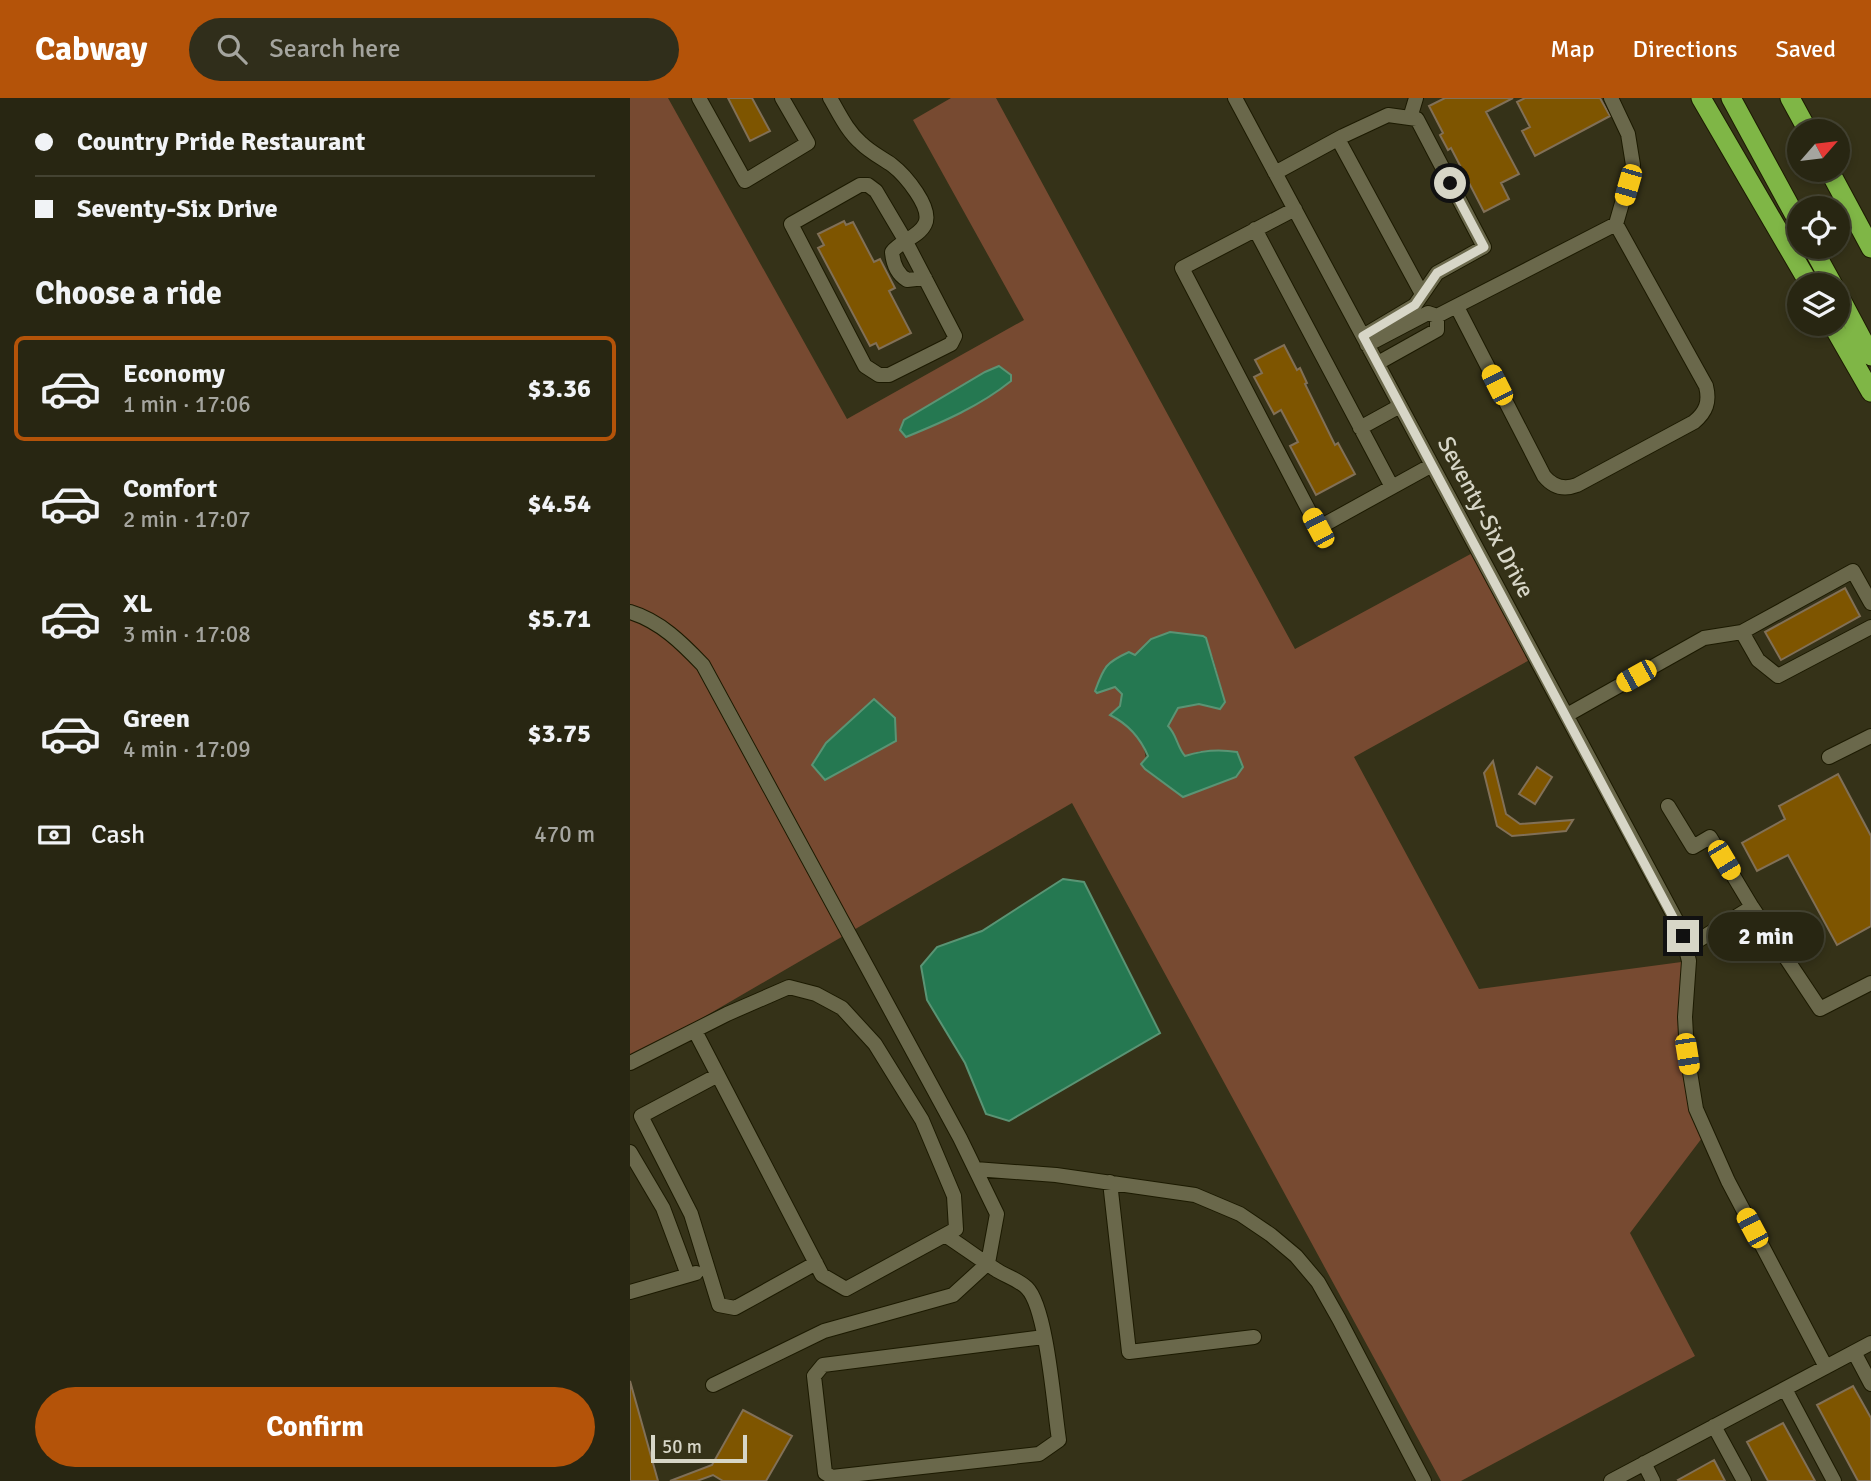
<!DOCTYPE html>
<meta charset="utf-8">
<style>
body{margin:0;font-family:Signika,sans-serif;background:#302e1b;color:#f1f3f6;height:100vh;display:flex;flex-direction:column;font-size:26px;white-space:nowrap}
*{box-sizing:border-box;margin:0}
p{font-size:23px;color:#a5a59f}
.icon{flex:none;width:38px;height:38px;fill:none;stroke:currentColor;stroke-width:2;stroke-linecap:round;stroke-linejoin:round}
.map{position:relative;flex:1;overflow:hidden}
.side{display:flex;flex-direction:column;background:#282612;width:630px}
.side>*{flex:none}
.top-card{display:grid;align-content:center;height:154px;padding:0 35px;background:#282612}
.needle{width:46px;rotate:62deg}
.controls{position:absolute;left:1157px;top:21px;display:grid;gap:14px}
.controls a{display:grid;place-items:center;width:63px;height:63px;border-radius:50%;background:#282612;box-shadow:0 4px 10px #0003,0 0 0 2px #444332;font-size:35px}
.scale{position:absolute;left:21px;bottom:18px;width:96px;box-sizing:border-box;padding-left:7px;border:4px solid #d7d6c7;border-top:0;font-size:19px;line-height:24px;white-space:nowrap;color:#d7d6c7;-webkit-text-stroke:5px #353218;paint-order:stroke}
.end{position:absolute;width:32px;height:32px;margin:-16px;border:9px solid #d7d6c7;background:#111;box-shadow:0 0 0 4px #111}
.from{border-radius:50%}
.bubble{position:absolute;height:49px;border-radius:24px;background:#282612;box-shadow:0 4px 10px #0003,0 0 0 2px #444332;font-size:23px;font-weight:700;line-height:49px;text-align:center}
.car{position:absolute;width:21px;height:42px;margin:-21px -10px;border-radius:9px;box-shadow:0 0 5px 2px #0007;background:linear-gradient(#f5c518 24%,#345 0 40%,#f5c518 0 76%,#345 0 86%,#f5c518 0)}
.top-card b{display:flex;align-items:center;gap:24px;height:66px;font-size:26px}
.top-card b+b{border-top:2px solid #444332}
.top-card i{width:18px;height:18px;background:#f1f3f6}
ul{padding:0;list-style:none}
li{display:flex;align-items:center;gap:21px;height:105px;margin:0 14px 10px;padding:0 21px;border:4px solid transparent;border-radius:10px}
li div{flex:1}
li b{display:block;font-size:26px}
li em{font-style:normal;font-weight:700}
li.active{border-color:#b45309}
li>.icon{width:63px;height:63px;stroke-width:1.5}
h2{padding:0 35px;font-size:32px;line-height:84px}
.pay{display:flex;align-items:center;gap:18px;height:77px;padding:0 35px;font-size:26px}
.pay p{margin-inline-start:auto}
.primary-button{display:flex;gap:14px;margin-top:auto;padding:14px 35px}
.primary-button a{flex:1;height:80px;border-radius:42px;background:#b45309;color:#fff;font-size:28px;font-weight:700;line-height:80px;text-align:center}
header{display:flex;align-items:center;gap:42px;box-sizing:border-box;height:98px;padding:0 35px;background:#b45309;color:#fff}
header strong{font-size:33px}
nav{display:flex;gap:38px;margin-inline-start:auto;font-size:24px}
.search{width:490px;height:63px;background:#302e1b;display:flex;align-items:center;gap:18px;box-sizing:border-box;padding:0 24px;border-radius:38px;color:#a5a59f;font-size:26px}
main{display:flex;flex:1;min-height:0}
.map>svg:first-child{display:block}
</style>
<header>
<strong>Cabway</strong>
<div class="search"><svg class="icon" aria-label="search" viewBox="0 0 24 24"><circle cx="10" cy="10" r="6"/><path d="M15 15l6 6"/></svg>Search here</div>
<nav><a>Map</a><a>Directions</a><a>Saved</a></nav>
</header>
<main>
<section class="side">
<div class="top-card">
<b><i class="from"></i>Country Pride Restaurant</b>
<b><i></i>Seventy-Six Drive</b>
</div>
<h2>Choose a ride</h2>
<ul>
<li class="active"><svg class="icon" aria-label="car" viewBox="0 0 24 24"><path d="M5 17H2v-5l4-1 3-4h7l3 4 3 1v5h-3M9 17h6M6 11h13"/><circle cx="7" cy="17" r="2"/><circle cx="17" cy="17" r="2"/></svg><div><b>Economy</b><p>1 min · 17:06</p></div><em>$3.36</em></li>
<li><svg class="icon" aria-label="car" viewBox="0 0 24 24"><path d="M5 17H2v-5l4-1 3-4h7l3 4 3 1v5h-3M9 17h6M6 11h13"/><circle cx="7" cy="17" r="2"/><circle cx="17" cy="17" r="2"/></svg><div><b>Comfort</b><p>2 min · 17:07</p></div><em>$4.54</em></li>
<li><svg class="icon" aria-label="car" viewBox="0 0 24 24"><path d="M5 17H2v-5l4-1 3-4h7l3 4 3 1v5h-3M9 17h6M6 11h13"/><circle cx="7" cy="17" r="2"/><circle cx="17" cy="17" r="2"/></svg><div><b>XL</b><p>3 min · 17:08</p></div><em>$5.71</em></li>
<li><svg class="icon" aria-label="car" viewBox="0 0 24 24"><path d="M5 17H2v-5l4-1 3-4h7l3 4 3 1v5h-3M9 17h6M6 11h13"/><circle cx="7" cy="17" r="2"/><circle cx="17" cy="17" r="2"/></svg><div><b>Green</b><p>4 min · 17:09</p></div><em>$3.75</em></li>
</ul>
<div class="pay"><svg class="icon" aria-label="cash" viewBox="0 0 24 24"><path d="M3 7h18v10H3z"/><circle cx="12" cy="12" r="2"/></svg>Cash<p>470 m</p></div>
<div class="primary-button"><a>Confirm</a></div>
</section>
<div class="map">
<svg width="1241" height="1383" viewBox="0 0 1241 1383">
<rect width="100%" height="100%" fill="#353218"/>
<path fill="#774a31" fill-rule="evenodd" d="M0,0H38L217,321L394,222L283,22L321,0H366L665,551L848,452L905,559L724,659L849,891L1059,863L1055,919L1075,1036L1000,1135L1065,1258L831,1383H811L442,705L0,962ZM381,283L334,314L274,322L304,306ZM540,534L573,538L583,560L595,604L590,610L569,606L548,610L538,628C547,637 547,648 555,658L571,653L605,679L553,699L515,671C520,646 502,628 480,617L490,608L492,596L485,589L466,593L474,570L505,557L521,541Z"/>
<path fill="#257851" stroke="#5a9474" stroke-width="2" d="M369,268L381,277V283C350,308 313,324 276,339L270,332L274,322L355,274Z
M540,534L573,538L576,540L595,604L590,611L569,606L548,610L538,628C547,637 547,649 555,658C573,652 589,651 607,654L613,669L606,679L553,699L515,671L511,666L518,658C510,639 498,626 480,617L490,608L492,596L485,589L467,595L465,593C474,569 475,565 499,554L505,557L521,541Z
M244,601L265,620L266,643L195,682L182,667L196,645Z
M433,781L454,784L530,935L379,1023L356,1016L335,965L297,902L291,868L307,849L352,833Z"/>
<path fill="#7e5500" stroke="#817057" stroke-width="2" d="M98,0H122L140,33L120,43Z
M815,0H883L856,14L889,76L871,85L879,101L854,114L821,50L818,52L810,37L813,35L799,8Z
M895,0H970L980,18L905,58L892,33L900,29L887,4Z
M214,123L216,127L223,124L244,164L250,161L265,190L259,193L281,235L249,251L246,245L240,248L188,150L194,147L188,136Z
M654,247L667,272L670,270L677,285L675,286L705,347L708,345L725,376L686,397L660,348L668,344L651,312L644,316L624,279L632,275L625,262Z
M1215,490L1230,518L1151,562L1135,534Z
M863,663L876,716L890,726L943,722L936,733L882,738L867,728L854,675Z
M907,669L922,679L905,706L889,696Z
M1208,676L1241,738V828L1207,847L1158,757L1127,773L1112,745L1155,721L1149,708Z
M0,1283L28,1383H0Z
M1223,1288L1241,1320V1383H1228L1187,1307Z
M113,1312L162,1338L136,1383H93L83,1377L67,1383H40L82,1367Z
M1153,1325L1185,1383H1138L1117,1344Z
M1084,1362L1095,1383H1049L1048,1382Z"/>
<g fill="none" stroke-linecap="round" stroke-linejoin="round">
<g stroke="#1c1a01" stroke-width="16">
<path id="minor" d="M69,0L115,83L178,45L152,0
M200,0C209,15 217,33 231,45C240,54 252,60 262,67C275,77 303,110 295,126C289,139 270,143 262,154C263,166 267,176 277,182L295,180
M605,0L1051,831L1059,863L1055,919L1057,956L1066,1011L1098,1083L1196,1269
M981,0L998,36L1003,67L986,126
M780,20L786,0
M708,41L792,196
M645,75L713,38L758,17L787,21L854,149L807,175L785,207L733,238
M230,87H238L246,93L275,142L325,238L321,246L259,277H249L235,268L161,126Z
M665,111L552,170L688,430L802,367
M625,131L762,389
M737,247L798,215L807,218L986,126L1076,288C1080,304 1076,314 1064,324L947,387C934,392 923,389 914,378L827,209
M748,265L807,232V218
M730,330L770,308
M0,514C30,523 52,545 73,567L330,1040L367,1116L358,1165L323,1197L194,1233L83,1287
M1112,534L1128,562L1148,578L1241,529
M937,617L1074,540L1112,534L1223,473L1241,505
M1199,659L1241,638
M1038,708L1063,749L1080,739L1122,809
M1056,850L1122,809L1190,911L1241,885
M0,965L97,916L159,889L186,896L212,910L245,946L292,1022L324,1098L326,1131L216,1191L192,1177L65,933
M88,977L11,1018L61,1116L89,1207L105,1210L186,1165
M0,1054L33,1110L58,1177
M345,1071L426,1077L565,1097L610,1116L641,1137L666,1158L688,1184L709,1221L794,1383
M480,1084L499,1254L624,1239
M315,1137C332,1148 348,1160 365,1171C375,1178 388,1181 397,1190C417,1210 424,1310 429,1342L409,1356L202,1379L195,1375L184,1278L193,1267L414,1239
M0,1194L66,1175
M1224,1254L1241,1286
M1155,1291L1204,1383
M1084,1328L1114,1383
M1014,1365L1023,1383
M981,1383L1241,1245"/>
</g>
<g stroke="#1c1a01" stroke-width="21">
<path id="highway" d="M1071,0L1180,187
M1101,0L1169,125
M1160,0L1178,33
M1199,72L1241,150
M1182,149L1203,187
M1208,196L1241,258
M1202,226L1241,294"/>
</g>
<use href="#minor" stroke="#6a684b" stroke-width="14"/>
<use href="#highway" stroke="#7fb646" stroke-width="19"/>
</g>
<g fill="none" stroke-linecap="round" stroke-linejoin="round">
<path stroke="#d7d6c7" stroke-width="9" d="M820,85L854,149L807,175L785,207L733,238L1053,838"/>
</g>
<g text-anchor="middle" stroke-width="5" stroke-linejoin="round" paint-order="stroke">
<g font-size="24" fill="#d7d6c7" stroke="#353218">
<text transform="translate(856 419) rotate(62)" y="8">Seventy-Six Drive</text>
</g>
</g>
</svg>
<div class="controls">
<a><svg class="needle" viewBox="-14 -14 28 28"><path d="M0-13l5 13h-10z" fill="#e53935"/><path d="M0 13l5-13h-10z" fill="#a5a59f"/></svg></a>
<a><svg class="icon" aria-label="locate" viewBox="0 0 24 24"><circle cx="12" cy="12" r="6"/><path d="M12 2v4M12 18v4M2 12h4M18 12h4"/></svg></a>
<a><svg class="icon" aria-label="layers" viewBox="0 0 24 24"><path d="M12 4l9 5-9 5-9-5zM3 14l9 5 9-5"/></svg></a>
</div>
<div class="scale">50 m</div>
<i class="end from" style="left:820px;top:85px"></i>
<i class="end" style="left:1053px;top:838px"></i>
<div class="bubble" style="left:1078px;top:814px;width:116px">2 min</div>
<i class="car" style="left:998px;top:87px;rotate:196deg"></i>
<i class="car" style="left:867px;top:287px;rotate:333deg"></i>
<i class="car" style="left:688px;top:430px;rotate:332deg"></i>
<i class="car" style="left:1006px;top:578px;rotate:241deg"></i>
<i class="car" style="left:1094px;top:762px;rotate:149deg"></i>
<i class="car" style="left:1057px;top:956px;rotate:171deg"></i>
<i class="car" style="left:1122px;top:1130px;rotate:332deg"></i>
</div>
</main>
